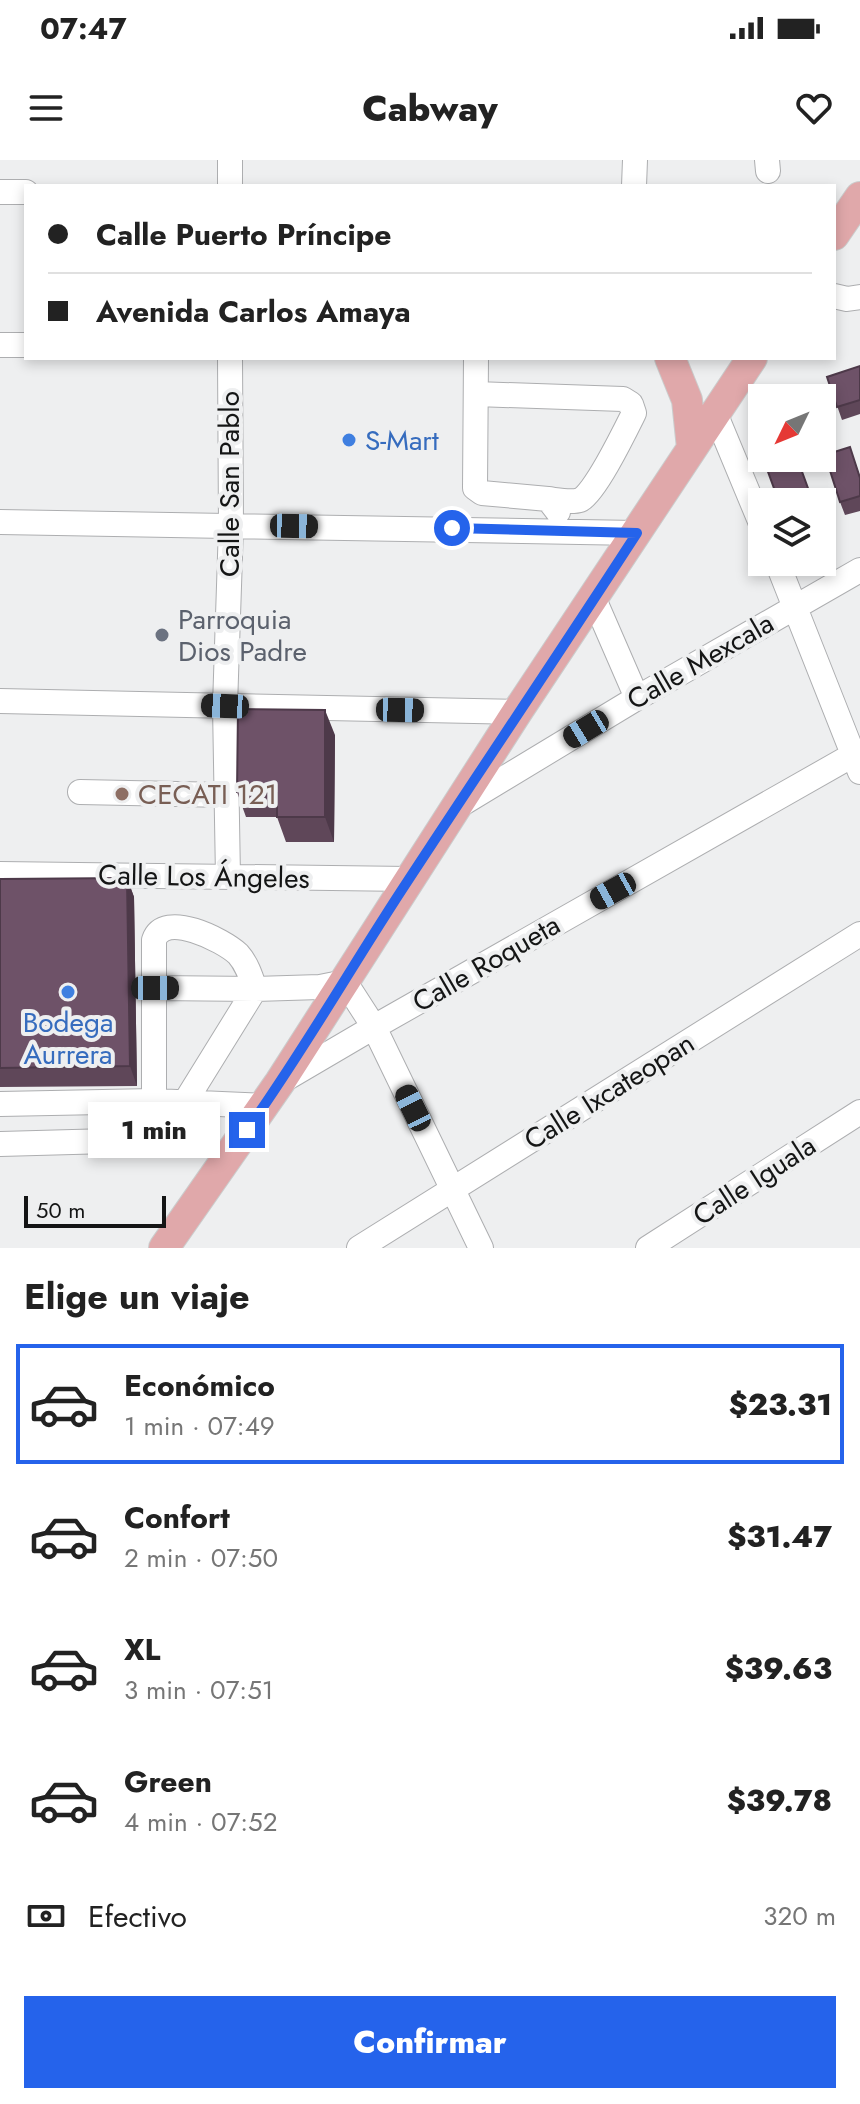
<!DOCTYPE html>
<html lang="es">
<meta charset="utf-8">
<style>
body{margin:0;font-family:Jost,sans-serif;background:#f6f6f6;color:#222;height:100vh;display:flex;flex-direction:column;font-size:30px;white-space:nowrap}
*{box-sizing:border-box;margin:0}
p{font-size:26px;color:#767676}
.icon{flex:none;width:44px;height:44px;fill:none;stroke:currentColor;stroke-width:2;stroke-linecap:round;stroke-linejoin:round}
.map{position:relative;height:1088px;overflow:hidden}
.sheet{display:flex;flex-direction:column;background:#fff;flex:1}
.sheet>*{flex:none}
.banner{position:absolute;left:24px;top:24px;width:812px;height:176px;border-radius:0px;box-shadow:0 4px 12px #0003;display:grid;align-content:center;height:176px;padding:0 24px;background:#fff}
.needle{width:52px;rotate:227deg}
.controls{position:absolute;left:748px;top:224px;display:grid;gap:16px}
.controls a{display:grid;place-items:center;width:88px;height:88px;border-radius:0px;background:#fff;box-shadow:0 4px 12px #0003;font-size:40px}
.scale{position:absolute;left:24px;bottom:20px;width:142px;box-sizing:border-box;padding-left:8px;border:4px solid #141515;border-top:0;font-size:22px;line-height:28px;white-space:nowrap;color:#141515;-webkit-text-stroke:6px #eeeff0;paint-order:stroke}
.end{position:absolute;width:36px;height:36px;margin:-18px;border:10px solid #2563eb;background:#fff;box-shadow:0 0 0 4px #fff}
.from{border-radius:50%}
.bubble{position:absolute;height:56px;border-radius:0px;background:#fff;box-shadow:0 4px 12px #0003;font-size:26px;font-weight:800;line-height:56px;text-align:center}
.car{position:absolute;width:24px;height:48px;margin:-24px -12px;border-radius:10px;box-shadow:0 0 6px 2px #0007;background:linear-gradient(#222 24%,#8ab4d8 0 40%,#222 0 76%,#8ab4d8 0 86%,#222 0)}
.banner b{display:flex;align-items:center;gap:28px;height:76px;font-size:30px}
.banner b+b{border-top:2px solid #e0e0e0}
.banner i{width:20px;height:20px;background:#222}
ul{padding:0;list-style:none}
li{display:flex;align-items:center;gap:24px;height:120px;margin:0 16px 12px;padding:0 8px;border:4px solid transparent;border-radius:0px}
li div{flex:1}
li b{display:block;font-size:30px}
li em{font-style:normal;font-weight:800}
li.selected{border-color:#2563eb}
li>.icon{width:72px;height:72px;stroke-width:1.5}
h2{padding:0 24px;font-size:36px;line-height:96px}
.pay{display:flex;align-items:center;gap:20px;height:88px;padding:0 24px;font-size:30px}
.pay p{margin-inline-start:auto}
.action{display:flex;gap:16px;margin-top:auto;padding:16px 24px}
.action a{flex:1;height:92px;border-radius:0px;background:#2563eb;color:#fff;font-size:32px;font-weight:800;line-height:92px;text-align:center}
.status{display:flex;justify-content:space-between;align-items:center;height:56px;padding:0 40px;background:#fff;direction:ltr}
.status svg{height:22px;fill:currentColor}
header{display:flex;justify-content:space-between;align-items:center;height:104px;padding:0 24px;background:#fff;font-size:36px;font-weight:800}
.map>svg:first-child{display:block}
</style>
<div class="status"><b>07:47</b><svg viewBox="0 0 49 12"><path d="M0 12V9h3v3zM5 12V6h3v6zM10 12V3h3v9zM15 12V0h3v12zM26 1h20v11H26zM47 4h2v5h-2z"/></svg></div>
<header><svg class="icon" aria-label="menu" viewBox="0 0 24 24"><path d="M4 6h16M4 12h16M4 18h16"/></svg>Cabway<svg class="icon" aria-label="heart" viewBox="0 0 24 24"><path d="M12 20l-8-8c-3-5 5-10 8-4 3-6 11-1 8 4z"/></svg></header>
<div class="map">
<svg width="860" height="1088" viewBox="0 0 860 1088">
<rect width="100%" height="100%" fill="#eeeff0"/>
<g fill="none" stroke-linecap="round" stroke-linejoin="round">
<g stroke="#adaeb0" stroke-width="26">
<path id="minor" d="M767,0L768,11
M230,26V0
M634,26L635,0
M0,32H26
M834,136L847,139L860,137
M0,185H26
M476,198L475,328L482,333L548,339L558,352
M476,234L623,239L631,244L634,253C626,269 594,335 580,340C571,343 557,340 548,339
M715,253L762,366
M0,362L637,373
M777,402L860,612
M594,439L637,538
M0,541L517,552
M80,632L226,635
M460,645L637,538L860,410
M0,714L409,719
M228,717L225,546L231,366L230,198
M155,828L255,829L185,942
M282,921L374,867L860,591
M154,941V780C164,750 223,780 238,794C247,804 251,817 255,829L320,827L345,822L374,867L481,1088
M0,944L154,941L264,946
M0,984L182,979
M359,1088L860,774
M648,1088L860,952"/>
</g>
<g stroke="#cbcccc" stroke-width="32">
<path id="major" d="M834,75L860,37
M670,198L687,240L692,288
M164,1088L280,922L517,552L752,198"/>
</g>
<use href="#minor" stroke="#fff" stroke-width="24"/>
<use href="#major" stroke="#e0a8aa" stroke-width="30"/>
</g>
<path fill="#5f4759" d="M860,206V254L842,260L827,217Z
M850,287L860,316V351L845,355L840,342Z
M822,367L835,401L805,412L801,402H822Z
M335,575L334,682H286L277,657H246L237,632Z
M127,718L134,737L137,926L0,927V719Z"/>
<path fill="#4d3949" d="M325,550L335,575L334,682L325,657Z
M127,718L134,737L137,926L130,906Z"/>
<path fill="#6e5268" stroke="#4d3949" stroke-width="2" d="M860,206V240L837,247L827,217Z
M762,260V295L751,264Z
M850,287L860,318V336L840,342L825,295Z
M763,298H797L813,342H779Z
M822,367L828,382L822,384Z
M238,549L325,550V657H277V633L237,632Z
M127,718L130,906L0,908V719Z"/>
<g fill="none" stroke-linecap="round" stroke-linejoin="round">
<path stroke="#2563eb" stroke-width="10" d="M247,970C305,889 354,802 409,719C485,603 562,489 637,373L452,368"/>
</g>
<g fill="#3f7fe0" stroke="#eeeff0" stroke-width="3">
<circle cx="349" cy="280" r="8"/>
<circle cx="68" cy="832" r="8"/>
</g>
<circle fill="#6b7280" stroke="#eeeff0" stroke-width="3" cx="162" cy="475" r="8"/>
<circle fill="#8d6e63" stroke="#eeeff0" stroke-width="3" cx="122" cy="634" r="8"/>
<g text-anchor="middle" stroke-width="8" stroke-linejoin="round" paint-order="stroke">
<g font-size="28" fill="#366cbe" stroke="#eeeff0" text-anchor="start">
<text x="365" y="290">S-Mart</text>
<text x="68" y="872" text-anchor="middle">Bodega<tspan x="68" dy="32">Aurrera</tspan></text>
</g>
<g font-size="28" fill="#141515" stroke="#eeeff0">
<text transform="translate(229 324) rotate(-90)" y="10">Calle San Pablo</text>
<text transform="translate(700 501) rotate(-30)" y="10">Calle Mexcala</text>
<text transform="translate(204 716) rotate(1)" y="10">Calle Los Ángeles</text>
<text transform="translate(486 803) rotate(-30)" y="10">Calle Roqueta</text>
<text transform="translate(609 931) rotate(-32)" y="10">Calle Ixcateopan</text>
<text transform="translate(754 1020) rotate(-33)" y="10">Calle Iguala</text>
</g>
<g font-size="28" fill="#5b616d" stroke="#eeeff0" text-anchor="start">
<text x="178" y="469">Parroquia<tspan x="178" dy="32">Dios Padre</tspan></text>
</g>
<g font-size="28" fill="#785e54" stroke="#eeeff0" text-anchor="start">
<text x="138" y="644">CECATI 121</text>
</g>
</g>
</svg>
<div class="controls">
<a><svg class="needle" viewBox="-14 -14 28 28"><path d="M0-13l5 13h-10z" fill="#e53935"/><path d="M0 13l5-13h-10z" fill="#767676"/></svg></a>
<a><svg class="icon" aria-label="layers" viewBox="0 0 24 24"><path d="M12 4l9 5-9 5-9-5zM3 14l9 5 9-5"/></svg></a>
</div>
<div class="scale">50 m</div>
<i class="end from" style="left:452px;top:368px"></i>
<i class="end" style="left:247px;top:970px"></i>
<div class="bubble" style="left:88px;top:942px;width:132px">1 min</div>
<i class="car" style="left:294px;top:366px;rotate:91deg"></i>
<i class="car" style="left:225px;top:546px;rotate:272deg"></i>
<i class="car" style="left:400px;top:550px;rotate:91deg"></i>
<i class="car" style="left:586px;top:569px;rotate:239deg"></i>
<i class="car" style="left:613px;top:731px;rotate:241deg"></i>
<i class="car" style="left:155px;top:828px;rotate:90deg"></i>
<i class="car" style="left:413px;top:948px;rotate:334deg"></i>
<div class="banner">
<b><i class="from"></i>Calle Puerto Príncipe</b>
<b><i></i>Avenida Carlos Amaya</b>
</div>
</div>
<section class="sheet">
<h2>Elige un viaje</h2>
<ul>
<li class="selected"><svg class="icon" aria-label="car" viewBox="0 0 24 24"><path d="M5 17H2v-5l4-1 3-4h7l3 4 3 1v5h-3M9 17h6M6 11h13"/><circle cx="7" cy="17" r="2"/><circle cx="17" cy="17" r="2"/></svg><div><b>Económico</b><p>1 min · 07:49</p></div><em>$23.31</em></li>
<li><svg class="icon" aria-label="car" viewBox="0 0 24 24"><path d="M5 17H2v-5l4-1 3-4h7l3 4 3 1v5h-3M9 17h6M6 11h13"/><circle cx="7" cy="17" r="2"/><circle cx="17" cy="17" r="2"/></svg><div><b>Confort</b><p>2 min · 07:50</p></div><em>$31.47</em></li>
<li><svg class="icon" aria-label="car" viewBox="0 0 24 24"><path d="M5 17H2v-5l4-1 3-4h7l3 4 3 1v5h-3M9 17h6M6 11h13"/><circle cx="7" cy="17" r="2"/><circle cx="17" cy="17" r="2"/></svg><div><b>XL</b><p>3 min · 07:51</p></div><em>$39.63</em></li>
<li><svg class="icon" aria-label="car" viewBox="0 0 24 24"><path d="M5 17H2v-5l4-1 3-4h7l3 4 3 1v5h-3M9 17h6M6 11h13"/><circle cx="7" cy="17" r="2"/><circle cx="17" cy="17" r="2"/></svg><div><b>Green</b><p>4 min · 07:52</p></div><em>$39.78</em></li>
</ul>
<div class="pay"><svg class="icon" aria-label="cash" viewBox="0 0 24 24"><path d="M3 7h18v10H3z"/><circle cx="12" cy="12" r="2"/></svg>Efectivo<p>320 m</p></div>
<div class="action"><a>Confirmar</a></div>
</section>
